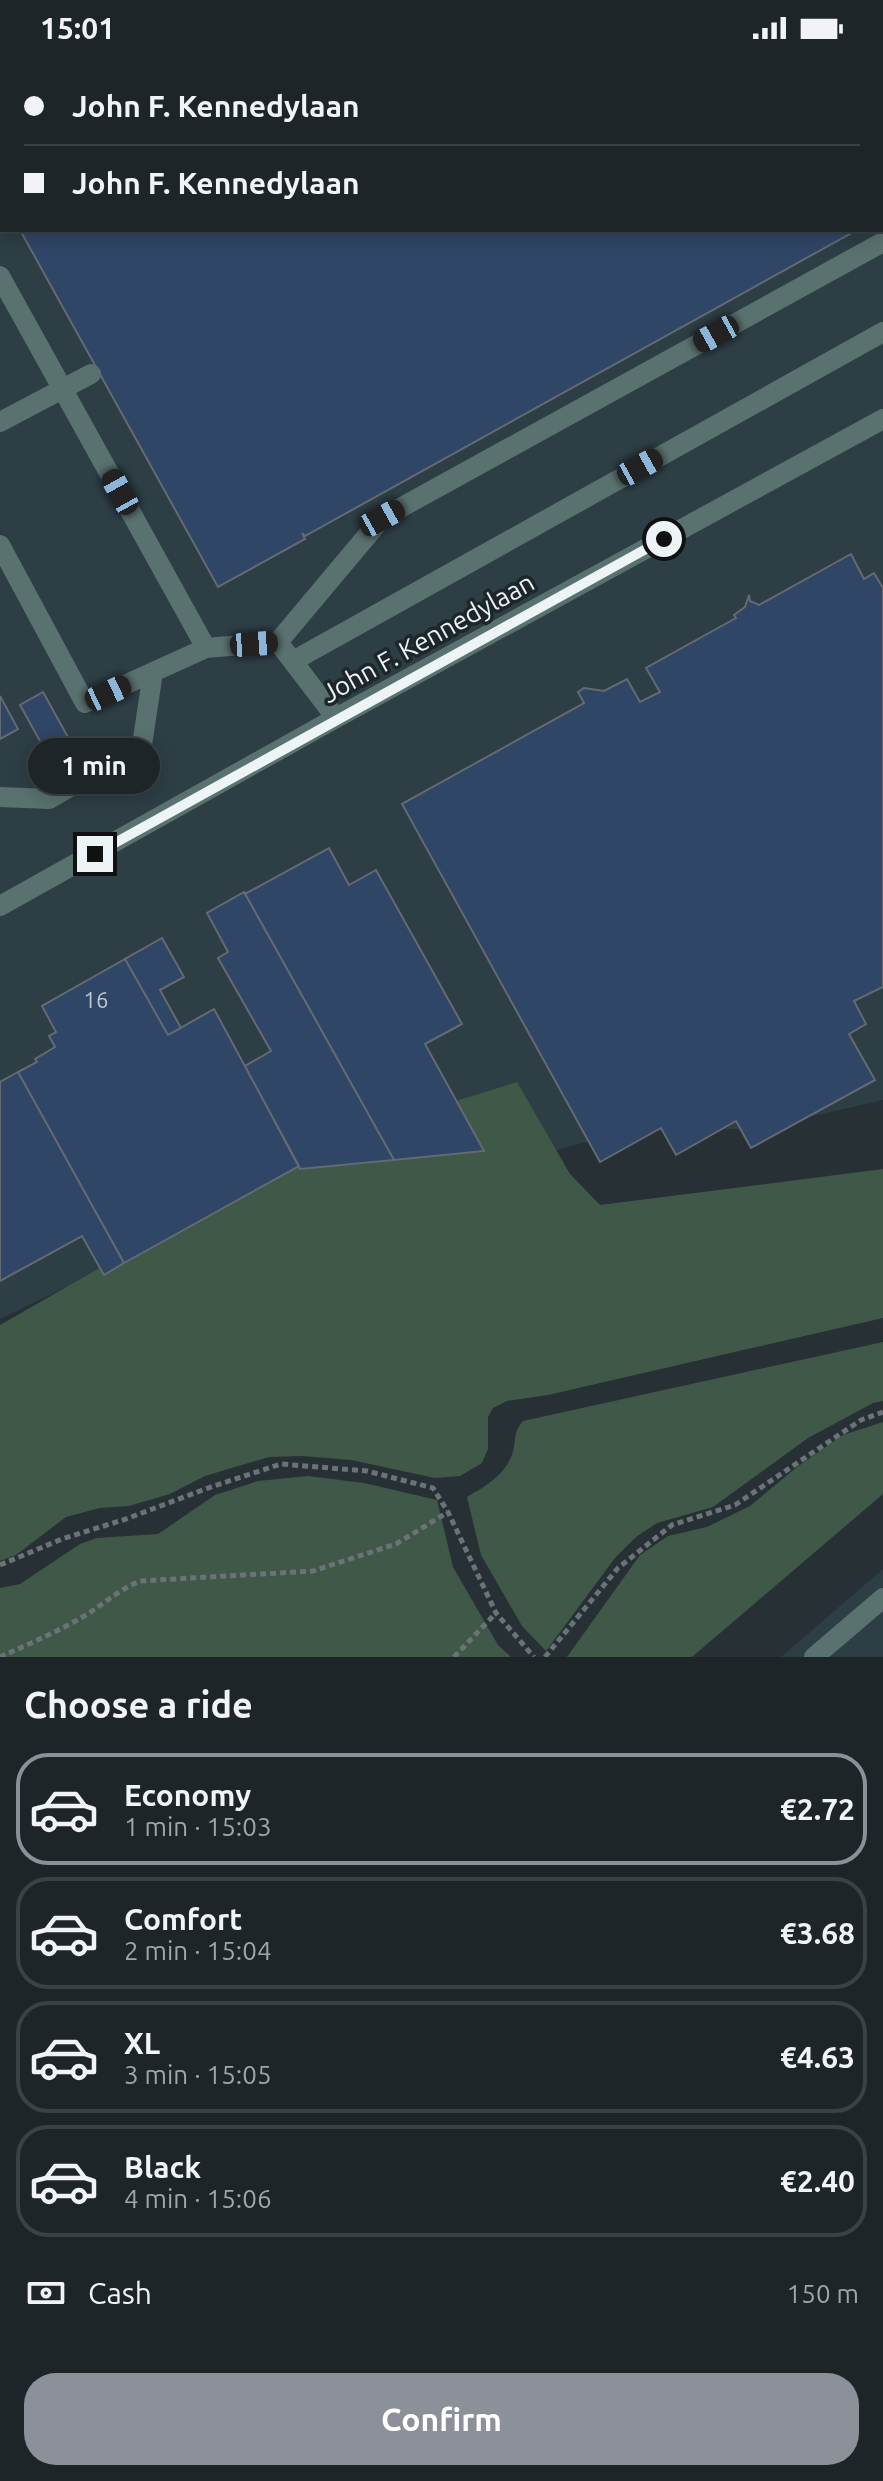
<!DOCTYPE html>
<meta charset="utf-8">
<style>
body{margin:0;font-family:Ubuntu,sans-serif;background:#252d30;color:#f1f3f6;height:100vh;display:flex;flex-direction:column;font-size:30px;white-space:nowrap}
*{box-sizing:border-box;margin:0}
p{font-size:26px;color:#a0a5a8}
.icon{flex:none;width:44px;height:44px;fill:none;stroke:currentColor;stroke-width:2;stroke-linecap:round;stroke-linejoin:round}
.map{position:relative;height:1601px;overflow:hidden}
.panel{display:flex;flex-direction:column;background:#1d2528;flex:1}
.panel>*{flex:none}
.guide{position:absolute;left:0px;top:0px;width:884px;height:176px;box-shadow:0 4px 20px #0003,0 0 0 2px #3b4245;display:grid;align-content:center;height:176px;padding:0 24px;background:#1d2528}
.end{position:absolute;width:36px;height:36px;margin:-18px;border:10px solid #edf4f6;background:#111;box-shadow:0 0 0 4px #111}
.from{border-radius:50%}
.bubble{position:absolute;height:56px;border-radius:28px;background:#1d2528;box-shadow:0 4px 20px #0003,0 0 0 2px #3b4245;font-size:26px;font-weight:700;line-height:56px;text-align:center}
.car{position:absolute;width:24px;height:48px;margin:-24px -12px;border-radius:10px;box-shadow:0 0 6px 2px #0007;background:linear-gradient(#222 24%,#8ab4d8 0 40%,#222 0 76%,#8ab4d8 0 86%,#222 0)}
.guide b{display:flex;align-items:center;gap:28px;height:76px;font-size:30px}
.guide b+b{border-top:2px solid #3b4245}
.guide i{width:20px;height:20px;background:#f1f3f6}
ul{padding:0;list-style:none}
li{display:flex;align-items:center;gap:24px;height:112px;margin:0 16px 12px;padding:0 8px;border:4px solid #3b4245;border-radius:32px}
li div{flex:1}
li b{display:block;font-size:30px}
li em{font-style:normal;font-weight:700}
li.active{border-color:#8c9099}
li>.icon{width:72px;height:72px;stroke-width:1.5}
h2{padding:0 24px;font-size:36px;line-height:96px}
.pay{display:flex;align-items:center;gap:20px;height:88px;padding:0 24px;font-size:30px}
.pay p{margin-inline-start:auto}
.action{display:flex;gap:16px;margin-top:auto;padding:16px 24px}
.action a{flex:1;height:92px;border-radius:32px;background:#8c9099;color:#fff;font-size:32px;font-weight:700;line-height:92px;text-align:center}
.status{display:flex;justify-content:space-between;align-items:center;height:56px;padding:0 40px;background:#1d2528;direction:ltr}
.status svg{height:22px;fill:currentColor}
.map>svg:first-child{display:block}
</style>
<div class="status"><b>15:01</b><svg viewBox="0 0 49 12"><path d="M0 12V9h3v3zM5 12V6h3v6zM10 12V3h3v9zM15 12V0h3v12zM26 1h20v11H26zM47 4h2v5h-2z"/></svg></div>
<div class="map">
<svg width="883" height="1601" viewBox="0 0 883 1601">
<rect width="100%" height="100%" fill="#273135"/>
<path fill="#2d3e45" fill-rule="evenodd" d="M0,0H883V1044L757,1073H636L518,1104L314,1112L0,1263ZM2,2H882V174H2Z
M883,1513V1601H781Z"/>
<path fill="#3f5847" d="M517,1026L570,1118L600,1149L883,1113V1262L548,1339L507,1345L493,1352L488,1361V1393L482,1407L460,1420L435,1422L351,1404L302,1400L269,1401L205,1420L170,1438L129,1450L100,1452L66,1461L16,1499L0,1505V1269L110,1206L385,1067Z
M883,1286V1345L873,1347L808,1382L713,1451L657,1467L636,1481L615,1502L546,1595L522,1570L481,1499L467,1441C486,1430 507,1418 513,1395C516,1383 514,1374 523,1365Z
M883,1366V1438L692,1601H567L640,1499L668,1480L707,1471L750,1450L797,1411L843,1379Z
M308,1420L364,1427L437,1444L453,1511L498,1589L511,1601H0V1532L20,1528L80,1488L97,1482L158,1478L215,1439L258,1425Z"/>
<path fill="#304667" stroke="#646a72" stroke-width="2" d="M118,0H883V159L882,2H114Z
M2,64V141L0,138Z
M20,174H857L305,480L302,477L305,483L218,531Z
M851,498L864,523L874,517L883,532V931L854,945L866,968L849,978L875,1024L751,1092L736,1065L676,1099L661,1072L600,1106L402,748L584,647L578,636L584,632L604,635L627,623L640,646L660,636L646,612L736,562L734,559L745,551L749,539L750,545L759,549Z
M43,636L79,701L56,714L20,649Z
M0,640L18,673L0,683Z
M329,792L349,829L376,814L462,968L425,988L484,1095L394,1104L244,836L245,838Z
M244,836L309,952L394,1104L300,1113L245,1010L271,995L218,902L228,896L207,857Z
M162,882L184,921L160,934L181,972L168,979L125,903Z
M125,903L168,979L214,953L299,1110L124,1207L18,1016L37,1006L35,1003L55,991L49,980L56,976L42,950Z
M18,1016L124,1207L104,1219L82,1180L0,1225V1026Z"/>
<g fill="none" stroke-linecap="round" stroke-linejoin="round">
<path stroke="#6a7377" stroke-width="5" stroke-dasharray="6 4" stroke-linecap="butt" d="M0,1509L62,1483L126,1463L208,1432L281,1408L367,1415L433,1432L448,1456L496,1557L534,1601
M0,1601C29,1588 59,1575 86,1559C105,1547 120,1533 140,1525L313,1515L396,1488L448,1456
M454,1601L496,1557
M545,1601L618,1512L672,1469L735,1449L861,1364L883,1356"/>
<path stroke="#59716f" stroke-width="20" d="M21,2L25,0
M0,13L2,12
M0,220L206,592L278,586L336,662
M0,366L91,318
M0,489L85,647L206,592
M278,586L382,462L883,186
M293,605L883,276
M0,741L49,743L142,689L153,616
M0,850L336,662L883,363
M814,1601L883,1542"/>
</g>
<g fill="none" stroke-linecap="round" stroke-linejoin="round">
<path stroke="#edf4f6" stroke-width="10" d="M95,798L664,483"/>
</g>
<g text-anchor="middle" stroke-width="7" stroke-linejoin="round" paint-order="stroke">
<g font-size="22" fill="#bec8d2">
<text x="96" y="952">16</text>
</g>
<g font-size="26" fill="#edf4f6" stroke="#1d272b">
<text transform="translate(428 582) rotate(-29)" y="9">John F. Kennedylaan</text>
</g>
</g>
</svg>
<i class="end from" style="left:664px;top:483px"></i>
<i class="end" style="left:95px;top:798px"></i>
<div class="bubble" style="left:28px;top:682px;width:132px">1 min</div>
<i class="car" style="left:716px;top:278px;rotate:241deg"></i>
<i class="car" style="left:640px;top:411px;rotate:61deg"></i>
<i class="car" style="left:120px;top:436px;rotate:331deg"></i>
<i class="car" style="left:382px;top:462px;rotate:61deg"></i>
<i class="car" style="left:254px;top:588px;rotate:86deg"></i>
<i class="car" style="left:108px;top:637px;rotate:65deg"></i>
<div class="guide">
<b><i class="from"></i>John F. Kennedylaan</b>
<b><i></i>John F. Kennedylaan</b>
</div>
</div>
<section class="panel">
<h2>Choose a ride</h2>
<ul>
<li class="active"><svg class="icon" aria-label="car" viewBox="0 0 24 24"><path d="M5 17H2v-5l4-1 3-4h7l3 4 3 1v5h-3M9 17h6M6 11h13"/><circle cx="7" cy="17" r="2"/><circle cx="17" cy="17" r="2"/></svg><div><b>Economy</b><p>1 min · 15:03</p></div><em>€2.72</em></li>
<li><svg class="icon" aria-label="car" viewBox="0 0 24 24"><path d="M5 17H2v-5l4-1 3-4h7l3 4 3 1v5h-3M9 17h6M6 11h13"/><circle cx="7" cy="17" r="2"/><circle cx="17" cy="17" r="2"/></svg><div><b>Comfort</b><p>2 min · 15:04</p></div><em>€3.68</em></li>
<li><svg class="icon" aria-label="car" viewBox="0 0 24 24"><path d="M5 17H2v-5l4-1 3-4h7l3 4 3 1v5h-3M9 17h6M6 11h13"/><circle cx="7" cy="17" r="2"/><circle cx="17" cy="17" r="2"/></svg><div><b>XL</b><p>3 min · 15:05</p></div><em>€4.63</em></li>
<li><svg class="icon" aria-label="car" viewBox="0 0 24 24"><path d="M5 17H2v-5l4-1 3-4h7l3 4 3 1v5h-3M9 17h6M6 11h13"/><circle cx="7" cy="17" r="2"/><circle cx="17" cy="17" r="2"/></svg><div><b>Black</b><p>4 min · 15:06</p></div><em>€2.40</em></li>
</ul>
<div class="pay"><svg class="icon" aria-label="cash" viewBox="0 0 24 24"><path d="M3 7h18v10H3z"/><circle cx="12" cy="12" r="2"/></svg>Cash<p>150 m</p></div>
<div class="action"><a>Confirm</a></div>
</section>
